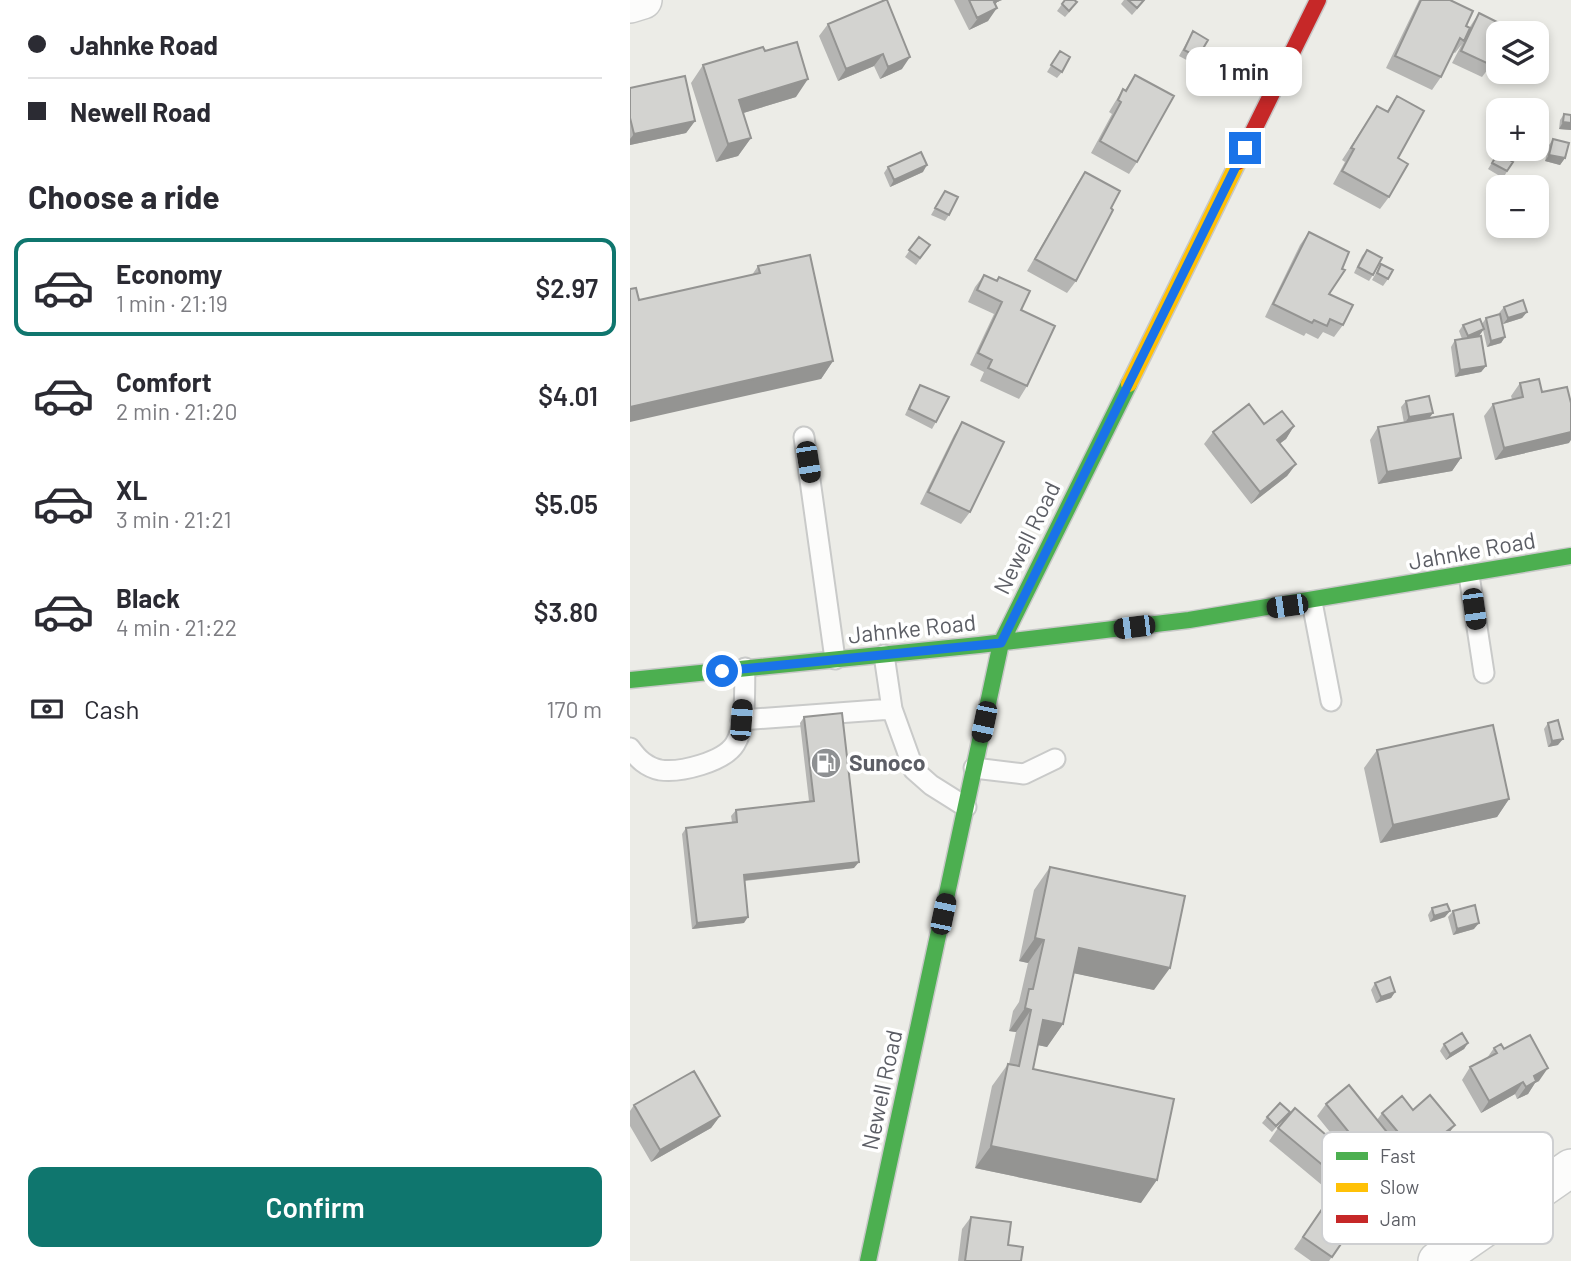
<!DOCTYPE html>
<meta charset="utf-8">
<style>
body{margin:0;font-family:Barlow,sans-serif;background:#f7f7f7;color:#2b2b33;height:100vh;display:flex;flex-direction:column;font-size:26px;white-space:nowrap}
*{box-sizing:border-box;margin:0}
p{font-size:23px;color:#7c7c81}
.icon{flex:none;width:38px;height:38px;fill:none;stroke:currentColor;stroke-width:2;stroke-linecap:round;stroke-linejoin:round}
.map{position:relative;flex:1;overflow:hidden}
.sheet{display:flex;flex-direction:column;background:#fff;width:630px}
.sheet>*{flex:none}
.banner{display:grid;align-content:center;height:154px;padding:0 28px;background:#fff}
.controls{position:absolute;left:856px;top:21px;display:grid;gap:14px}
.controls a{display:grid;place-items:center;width:63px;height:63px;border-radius:14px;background:#fff;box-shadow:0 4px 10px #0003;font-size:35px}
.end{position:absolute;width:32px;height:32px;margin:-16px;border:9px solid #1a73e8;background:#fff;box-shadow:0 0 0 4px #fff}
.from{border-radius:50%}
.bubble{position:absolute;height:49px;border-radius:14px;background:#fff;box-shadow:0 4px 10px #0003;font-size:23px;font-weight:600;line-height:49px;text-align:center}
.car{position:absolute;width:21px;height:42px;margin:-21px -10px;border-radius:9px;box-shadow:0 0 5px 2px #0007;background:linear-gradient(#222 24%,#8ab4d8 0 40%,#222 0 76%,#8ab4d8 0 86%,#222 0)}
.banner b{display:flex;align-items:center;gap:24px;height:66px;font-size:26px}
.banner b+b{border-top:2px solid #e1e1e2}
.banner i{width:18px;height:18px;background:#2b2b33}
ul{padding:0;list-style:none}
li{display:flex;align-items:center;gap:21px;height:98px;margin:0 14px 10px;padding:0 14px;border:4px solid transparent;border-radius:14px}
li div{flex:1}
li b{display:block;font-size:26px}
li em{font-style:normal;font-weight:600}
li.selected{border-color:#0f766e}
li>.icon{width:63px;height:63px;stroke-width:1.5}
h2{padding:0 28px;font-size:32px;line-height:84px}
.pay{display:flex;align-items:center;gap:18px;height:77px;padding:0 28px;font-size:26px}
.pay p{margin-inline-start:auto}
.action{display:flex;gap:14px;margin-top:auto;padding:14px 28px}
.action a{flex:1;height:80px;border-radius:14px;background:#0f766e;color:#fff;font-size:28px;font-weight:600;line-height:80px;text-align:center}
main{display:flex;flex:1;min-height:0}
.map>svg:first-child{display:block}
</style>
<main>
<section class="sheet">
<div class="banner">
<b><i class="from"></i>Jahnke Road</b>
<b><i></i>Newell Road</b>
</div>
<h2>Choose a ride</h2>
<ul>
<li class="selected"><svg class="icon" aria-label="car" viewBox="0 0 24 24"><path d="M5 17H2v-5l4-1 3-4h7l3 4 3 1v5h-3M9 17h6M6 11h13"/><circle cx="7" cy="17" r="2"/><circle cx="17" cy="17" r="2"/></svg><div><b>Economy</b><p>1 min · 21:19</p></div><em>$2.97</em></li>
<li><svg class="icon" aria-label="car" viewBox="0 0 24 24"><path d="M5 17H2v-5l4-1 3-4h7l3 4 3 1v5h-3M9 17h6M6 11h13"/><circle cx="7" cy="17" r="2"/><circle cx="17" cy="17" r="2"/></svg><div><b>Comfort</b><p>2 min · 21:20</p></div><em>$4.01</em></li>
<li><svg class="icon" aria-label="car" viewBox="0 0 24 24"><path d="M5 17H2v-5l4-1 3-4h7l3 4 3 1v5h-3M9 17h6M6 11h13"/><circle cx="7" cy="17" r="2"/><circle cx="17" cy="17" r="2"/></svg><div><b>XL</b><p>3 min · 21:21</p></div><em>$5.05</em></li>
<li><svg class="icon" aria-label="car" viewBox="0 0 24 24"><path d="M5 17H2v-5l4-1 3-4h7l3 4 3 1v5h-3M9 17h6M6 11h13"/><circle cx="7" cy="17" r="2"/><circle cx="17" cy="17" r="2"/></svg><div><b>Black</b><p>4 min · 21:22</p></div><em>$3.80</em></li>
</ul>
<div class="pay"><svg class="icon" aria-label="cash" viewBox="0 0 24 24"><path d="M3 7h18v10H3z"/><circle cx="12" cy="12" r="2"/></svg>Cash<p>170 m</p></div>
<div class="action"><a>Confirm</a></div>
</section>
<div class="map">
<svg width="941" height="1261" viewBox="0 0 941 1261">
<rect width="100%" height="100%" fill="#ecece7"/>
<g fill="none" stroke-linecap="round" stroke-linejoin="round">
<g stroke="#c9cac9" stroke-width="23">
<path id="lane" d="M174,437L205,659
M839,575L854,673
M682,602L701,701
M262,709L284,770L301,785L336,807
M111,720L262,709L254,655
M0,748C8,759 16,767 30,770C50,773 94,762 105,744C117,725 114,691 115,668
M344,768L394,774L425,759"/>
</g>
<g stroke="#c9cac9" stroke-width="40">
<path id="street" d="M0,4L13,0
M807,1261L941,1168"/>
</g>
<g stroke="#c8c8c8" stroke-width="19">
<path id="fast" d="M0,680L349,645L559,620L941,556
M238,1261L371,643L499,384"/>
</g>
<g stroke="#c8c8c8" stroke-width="19">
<path id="slow" d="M499,384L608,162"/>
</g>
<g stroke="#c8c8c8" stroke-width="19">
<path id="jam" d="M608,162L688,0"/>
</g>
<use href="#lane" stroke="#fcfcfb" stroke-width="19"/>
<use href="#street" stroke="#fcfcfb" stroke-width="37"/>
<use href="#fast" stroke="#4caf50" stroke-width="16"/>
<use href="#slow" stroke="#ffc107" stroke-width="16"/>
<use href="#jam" stroke="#c62828" stroke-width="16"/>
</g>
<path fill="#b5b5b3" d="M255,0L272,69L250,79L244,66L208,81L189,36L198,24Z
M324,0H372L367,2L365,5L358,21L339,30Z
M435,0L442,9L435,17L427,11Z
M494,0H515L502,15L491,4Z
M789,0H820L836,26L839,28L849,13L861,65L852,77L822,63L832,44L825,53L823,52L811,77L802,90L756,68Z
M563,31L568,57L564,64L549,56Z
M135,51L166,97L113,113L121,138L108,156L86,162L61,83L73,65Z
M430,51L432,72L427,78L417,72Z
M505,75L507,162L499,174L461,153L482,114L479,112L485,102L493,89L495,90Z
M0,88L65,121L56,133L0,145Z
M767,96L768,158L759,197L750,209L703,184L715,162L712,160L747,106L757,111Z
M934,114L941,115V130L929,129L930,120Z
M923,139L935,158L930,165L915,161L919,145Z
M868,153L883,162L873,178L858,169Z
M258,167L293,172L260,187L254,173Z
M455,172L481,208L446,281L437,293L397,271L447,184Z
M315,191L319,215L315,221L301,215Z
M679,232L699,294L713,325L704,337L693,332L688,339L676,333L674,336L635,317L670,245Z
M289,237L300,245L286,265L275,257Z
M737,250L743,275L739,281L724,273L732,256Z
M751,264L758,279L753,286L742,280Z
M128,266L203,361L191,379L9,300L122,275Z
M354,275L366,281L369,277L391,310L397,386L389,399L350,381L354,372L340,365L364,314L338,302L345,287Z
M874,307L897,312L892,318L873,324L872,319L875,337L871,343L857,347L853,330L849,336L856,366L851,372L825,377L821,347L825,340L832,339L829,331L833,325L852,324L856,318L870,314L869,313Z
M890,383L912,392L939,443L865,460L854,416L863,404L882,399L881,396Z
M290,385L306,422L302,429L275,415L286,391Z
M776,401L799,418L831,458L822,471L748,484L740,440L748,427L774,423L771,407Z
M332,422L340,512L331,524L290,504L324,435Z
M634,424L664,426L656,439L650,443L666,464L657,476L621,504L574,444L583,432Z
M174,717L224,868L115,881L114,923L62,929L52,834L56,828L102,822L101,816L106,810L179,801L170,723Z
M918,723L928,745L918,747L914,729Z
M747,750L879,799L867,817L750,843L734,768Z
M420,867L524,990L444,973L433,1024L417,1047L408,1045L403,1069L511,1203L345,1168L362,1086L378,1064H379L386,1032L379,1031L383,1011L389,1002L398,963L389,961L404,890Z
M802,908L815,917L800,922L798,915Z
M823,911L844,929L823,935L818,917Z
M745,983L765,992L761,998L746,1003L741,990Z
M838,1043L834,1049L816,1060L810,1051L814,1044Z
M864,1048L874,1049L909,1081L905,1083L898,1094L887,1099L885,1094L851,1113L832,1080L840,1067L857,1058Z
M696,1104L747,1120L752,1113L783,1110L816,1137L807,1152L796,1162L792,1157L779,1168L753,1137L748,1144L725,1163L719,1155L710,1167L693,1186L639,1141L648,1128L717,1153L687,1116Z
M4,1105L90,1116L81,1128L21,1162L0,1126V1111Z
M660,1112L642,1132L632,1123L637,1117Z
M712,1180L741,1200L699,1261H681L664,1249Z
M341,1217L378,1245L391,1261H328L332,1229Z"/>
<path fill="#949492" d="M362,0H372L367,2L361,11L367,8L358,21L339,30Z
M253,54L244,66L208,81L216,69Z
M280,57L272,69L250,79L258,67Z
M178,79L166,97L97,118L109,100Z
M65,121L56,133L0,145V139L4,134Z
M933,122L941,123V130L929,129Z
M121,138L108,156L86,162L98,144Z
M919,155L935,158L930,165L915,161Z
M297,165L293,172L260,187L264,180Z
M897,312L892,318L873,324L878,318Z
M854,329L849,336L833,342L838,336Z
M875,337L871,343L857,347L861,341Z
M203,361L191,379L0,422V407Z
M856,366L851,372L825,377L830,370Z
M803,413L798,420L774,424L779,417Z
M664,426L656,439L639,452L647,440Z
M941,432V440L939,443L865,460L874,448Z
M831,458L822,471L748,484L757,472Z
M666,464L657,476L621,504L630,492Z
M933,739L928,745L918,747L922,741Z
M879,799L867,817L750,843L763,825Z
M229,862L224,868L110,881L114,875Z
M820,911L815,917L800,922L804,916Z
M118,917L114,923L62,929L67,923Z
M849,923L844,929L823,935L827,929Z
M405,938L414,940L398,963L389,961Z
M449,948L540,968L524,990L433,971Z
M765,992L761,998L746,1003L751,997Z
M395,1008L401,1010L386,1032L379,1031Z
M413,1020L433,1024L417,1047L398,1043Z
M838,1043L834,1049L816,1060L820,1054Z
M918,1068L909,1081L905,1083L898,1094L887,1099L904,1076Z
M893,1082L885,1094L851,1113L859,1101Z
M90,1116L81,1128L21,1162L30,1150Z
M825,1125L816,1137L804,1148L812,1135Z
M757,1132L748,1144L725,1163L734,1151Z
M816,1140L807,1152L796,1162L805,1149Z
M801,1145L792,1157L779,1168L788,1156Z
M361,1146L527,1180L511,1203L345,1168Z
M719,1155L710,1167L693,1186L702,1173Z"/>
<path fill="#d3d3d0" stroke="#949492" stroke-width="2" d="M255,0H257L280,57L258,67L253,54L216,69L198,24Z
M339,0H369L364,2L367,8L347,18Z
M435,0H444L447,2L439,11L432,4Z
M498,0H514L507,8Z
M791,0H820L843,11L836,26L840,28L834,41L830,38L811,77L765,56Z
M849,13L879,28L876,33H868V50L861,65L831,51Z
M563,31L578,40L568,57L554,50Z
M167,42L178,79L109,100L121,138L98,144L73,65L133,47L135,51Z
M430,51L440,57L432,72L421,65Z
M505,75L544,96L507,162L470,141L491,102L488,100L493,89L496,91Z
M55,76L65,121L4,134L0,118V88Z
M767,96L794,111L768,158L778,164L759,197L712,171L724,149L721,148L747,106L758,112Z
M934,114L941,115V123L933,122Z
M923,139L939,143L935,158L919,155Z
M291,152L297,165L264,180L258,167Z
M868,153L883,162L877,171L862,163Z
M455,172L490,191L481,208L483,210L446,281L405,259Z
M315,191L328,197L319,215L305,208Z
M679,232L719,252L712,269L715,270L699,294L723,305L713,325L700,319L697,326L684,320L682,323L643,304Z
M289,237L300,245L290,258L279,250Z
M737,250L752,258L743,275L728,267Z
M180,255L203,361L0,407V289L6,288L9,300L130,273L128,266Z
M751,264L763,270L758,279L747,273Z
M354,275L367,281L369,277L400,291L391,310L425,326L397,386L358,368L362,360L348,353L372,302L347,290Z
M893,300L897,312L878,318L874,307Z
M870,314L875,337L861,341L856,318Z
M850,319L854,329L838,336L833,325Z
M851,336L856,366L830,370L825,340Z
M909,379L912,392L937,387L941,403V432L874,448L863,404L893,397L890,383Z
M290,385L319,397L306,422L279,409Z
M799,396L803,413L779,417L776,401Z
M619,404L634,424L652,411L664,426L647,440L666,464L630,492L583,432Z
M823,414L831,458L757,472L748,427Z
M332,422L374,442L340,512L298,492Z
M212,713L229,862L114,875L118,917L67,923L56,828L107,822L106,810L184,801L174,717Z
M928,720L933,739L922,741L918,723Z
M863,725L879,799L763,825L747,750Z
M420,867L555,896L540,968L449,948L433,1024L413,1020L403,1069L544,1099L527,1180L361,1146L378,1064L389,1066L401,1010L395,1008L399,989H403L414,940L405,938Z
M817,904L820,911L804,916L802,908Z
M845,905L849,923L827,929L823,911Z
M760,977L765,992L751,997L745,983Z
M832,1033L838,1043L820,1054L814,1044Z
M900,1035L918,1068L904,1076L906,1081L896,1087L893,1082L859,1101L840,1067L867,1053L864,1048L871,1044L874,1049Z
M64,1071L90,1116L30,1150L4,1105Z
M719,1085L757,1132L734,1151L696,1104Z
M800,1095L825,1125L812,1135L816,1140L805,1149L801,1145L788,1156L752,1113L772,1096L783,1110Z
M650,1103L660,1112L646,1126L637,1117Z
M665,1108L719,1155L702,1173L648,1128Z
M712,1180L741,1200L702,1257L673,1237Z
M341,1217L381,1222L378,1245L393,1247L391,1261H335Z"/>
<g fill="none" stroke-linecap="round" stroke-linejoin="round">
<path stroke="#1a73e8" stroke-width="9" d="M92,671L371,643L615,148"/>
</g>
<defs>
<g id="fuel-disc" transform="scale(1.575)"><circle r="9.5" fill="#8e9092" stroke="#fff"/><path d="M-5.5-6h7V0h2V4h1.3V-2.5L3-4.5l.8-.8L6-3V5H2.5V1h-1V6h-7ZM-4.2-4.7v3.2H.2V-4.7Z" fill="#fff"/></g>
</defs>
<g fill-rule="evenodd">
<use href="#fuel-disc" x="196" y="763"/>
</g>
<g text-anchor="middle" stroke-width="7" stroke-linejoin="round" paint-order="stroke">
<g font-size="23" fill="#5c5e65" stroke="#fff">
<text transform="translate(397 538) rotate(-64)" y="8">Newell Road</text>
<text transform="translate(842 551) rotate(-10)" y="8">Jahnke Road</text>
<text transform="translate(282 629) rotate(-6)" y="8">Jahnke Road</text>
<text transform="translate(252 1090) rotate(-78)" y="8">Newell Road</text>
</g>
<g font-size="23" font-weight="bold" fill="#5c5e65" stroke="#fff" text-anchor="start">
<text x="219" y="771">Sunoco</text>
</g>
</g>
<rect x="692" y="1132" width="231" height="112" rx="10" fill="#fff" stroke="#cecfd1" stroke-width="2"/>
<rect x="706" y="1152" width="32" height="8" fill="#4caf50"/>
<rect x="706" y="1183" width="32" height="9" fill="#ffc107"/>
<rect x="706" y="1215" width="32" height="8" fill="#c62828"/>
<g font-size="19" fill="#5c5e65">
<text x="750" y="1163">Fast</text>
<text x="750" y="1194">Slow</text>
<text x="750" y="1226">Jam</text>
</g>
</svg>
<div class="controls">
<a><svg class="icon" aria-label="layers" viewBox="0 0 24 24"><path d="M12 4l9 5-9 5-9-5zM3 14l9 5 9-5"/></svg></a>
<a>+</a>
<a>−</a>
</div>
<i class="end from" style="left:92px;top:671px"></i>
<i class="end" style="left:615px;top:148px"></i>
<div class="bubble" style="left:556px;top:47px;width:116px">1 min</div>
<i class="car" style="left:178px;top:462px;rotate:171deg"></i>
<i class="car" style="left:657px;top:606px;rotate:262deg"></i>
<i class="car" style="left:844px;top:609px;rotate:172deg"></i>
<i class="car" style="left:504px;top:627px;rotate:263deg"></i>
<i class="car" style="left:111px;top:720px;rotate:4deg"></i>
<i class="car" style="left:354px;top:722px;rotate:192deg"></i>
<i class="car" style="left:313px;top:914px;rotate:12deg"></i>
</div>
</main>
